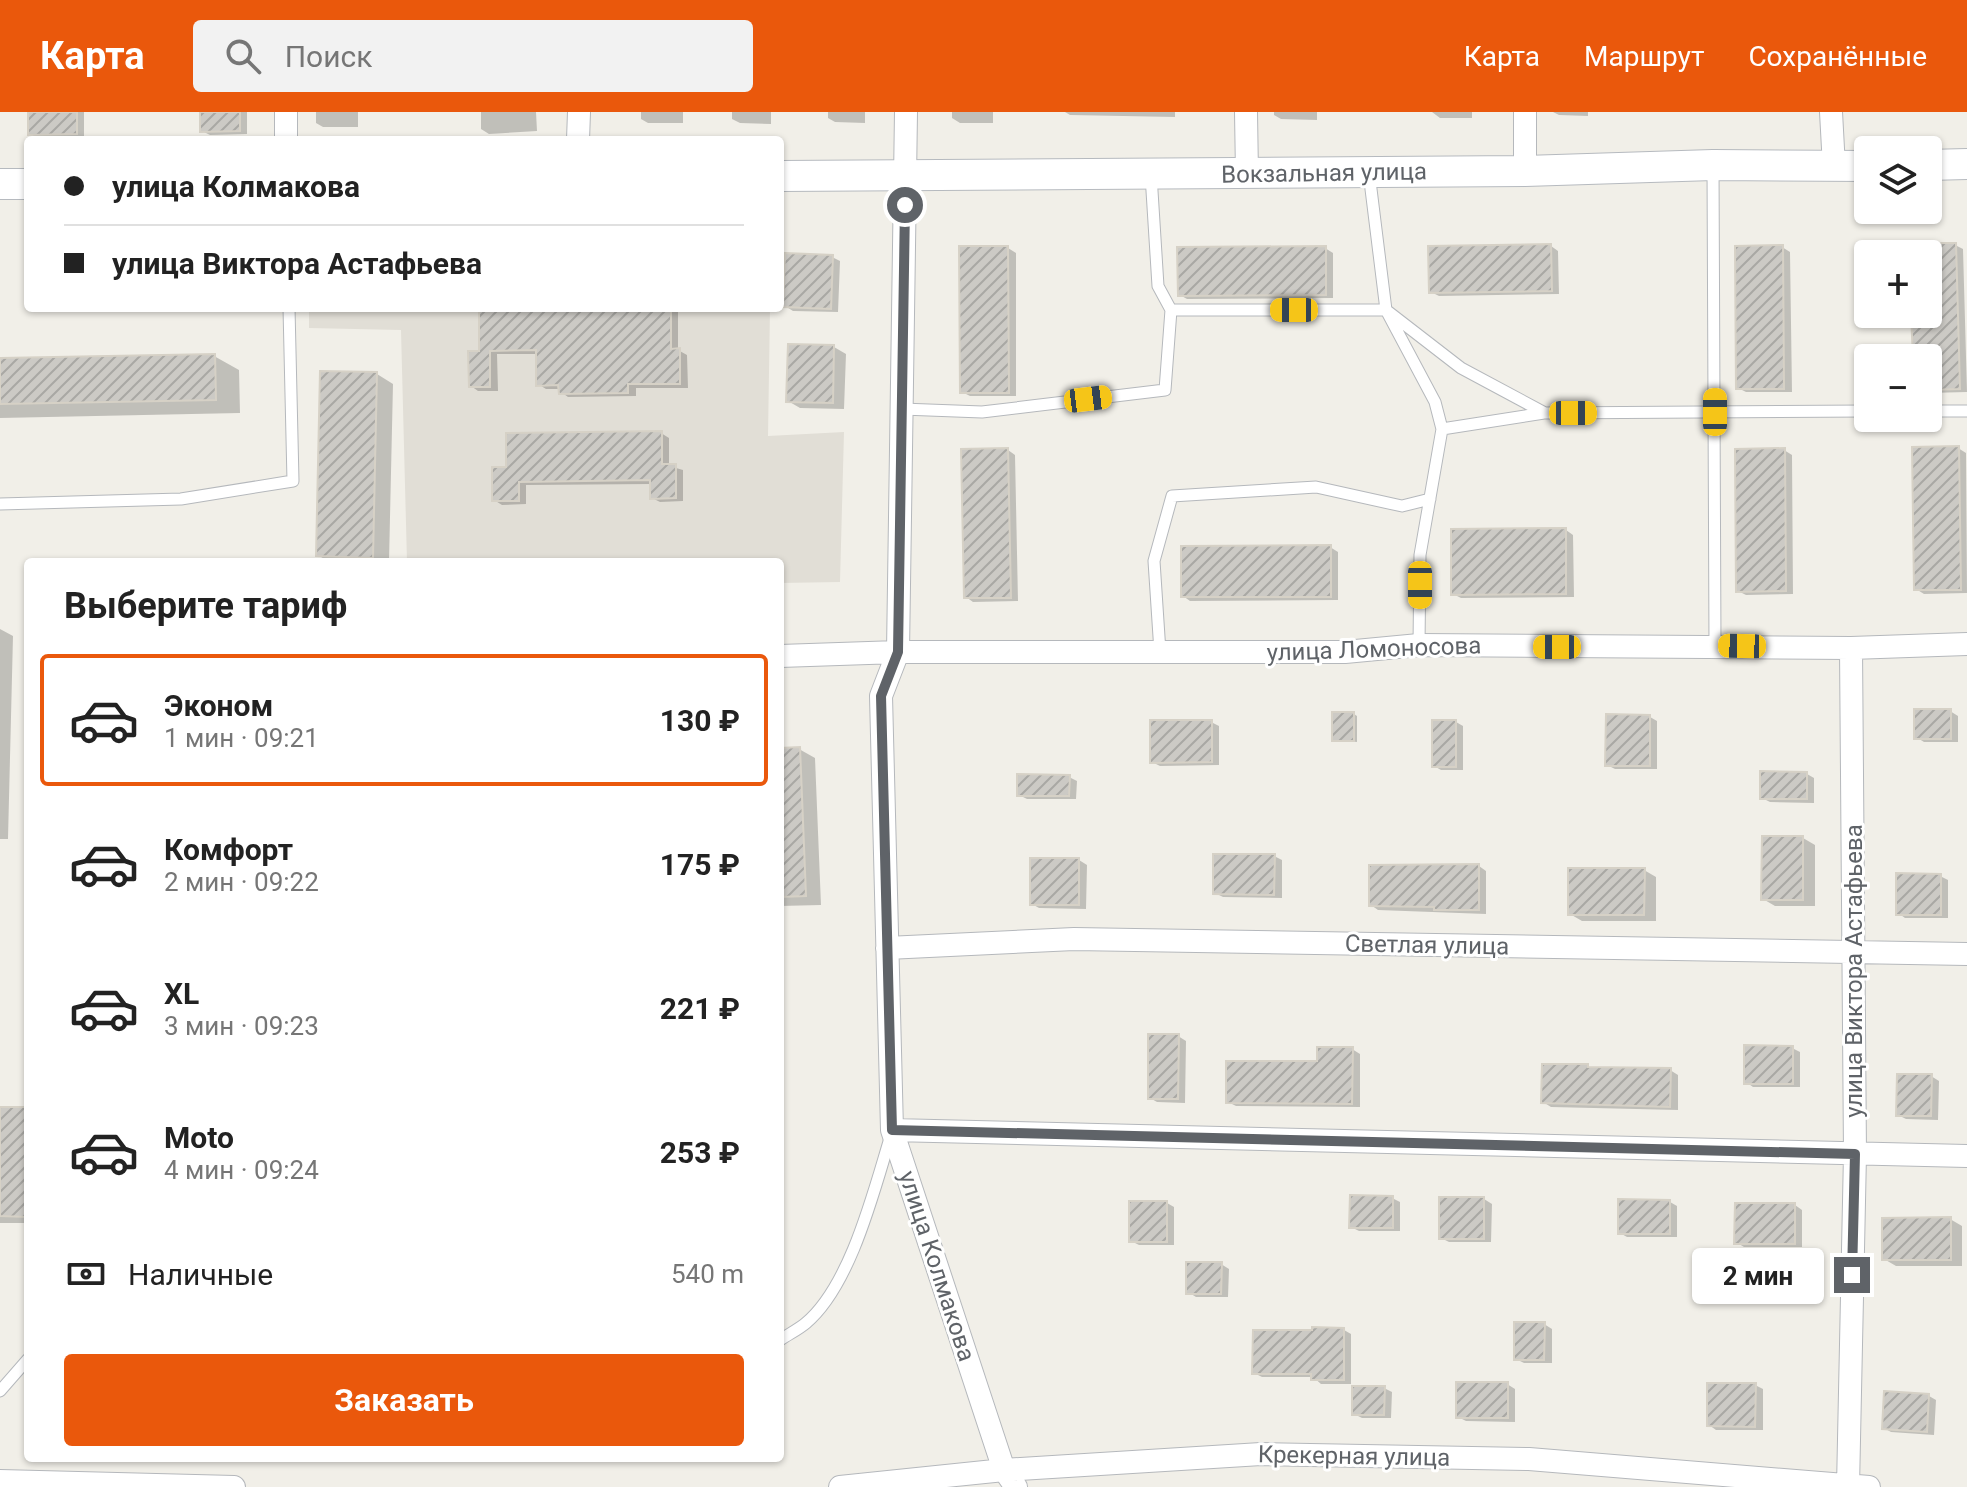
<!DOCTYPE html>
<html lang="ru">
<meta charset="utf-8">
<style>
body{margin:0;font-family:Roboto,sans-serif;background:#f2f2f2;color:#222;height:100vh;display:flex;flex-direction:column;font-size:30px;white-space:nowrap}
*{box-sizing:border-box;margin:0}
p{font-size:26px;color:#767676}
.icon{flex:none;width:44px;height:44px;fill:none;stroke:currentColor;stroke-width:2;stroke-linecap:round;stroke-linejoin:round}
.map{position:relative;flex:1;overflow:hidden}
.panel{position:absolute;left:24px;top:446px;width:760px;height:904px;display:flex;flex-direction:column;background:#fff;border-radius:8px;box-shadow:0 2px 6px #0004}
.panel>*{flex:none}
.banner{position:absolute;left:24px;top:24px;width:760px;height:176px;border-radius:8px;box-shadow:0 2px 6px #0004;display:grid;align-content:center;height:176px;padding:0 40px;background:#fff}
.buttons{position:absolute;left:1854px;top:24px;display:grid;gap:16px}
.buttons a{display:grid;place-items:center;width:88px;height:88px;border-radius:8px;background:#fff;box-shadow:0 2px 6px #0004;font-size:40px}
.end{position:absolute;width:36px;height:36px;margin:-18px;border:10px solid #5f6368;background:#fff;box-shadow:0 0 0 4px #fff}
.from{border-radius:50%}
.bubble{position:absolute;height:56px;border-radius:8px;background:#fff;box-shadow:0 2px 6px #0004;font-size:26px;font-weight:700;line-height:56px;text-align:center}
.car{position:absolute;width:24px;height:48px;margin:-24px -12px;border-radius:10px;box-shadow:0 0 6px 2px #0007;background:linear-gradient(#f5c518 24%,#345 0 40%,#f5c518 0 76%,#345 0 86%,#f5c518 0)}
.banner b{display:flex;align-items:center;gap:28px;height:76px;font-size:30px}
.banner b+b{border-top:2px solid #e0e0e0}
.banner i{width:20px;height:20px;background:#222}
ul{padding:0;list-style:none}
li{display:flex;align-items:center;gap:24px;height:132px;margin:0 16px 12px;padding:0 24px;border:4px solid transparent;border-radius:8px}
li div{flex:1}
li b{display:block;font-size:30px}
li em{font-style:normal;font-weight:700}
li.on{border-color:#ea580c}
li>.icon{width:72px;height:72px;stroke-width:1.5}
h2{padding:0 40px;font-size:36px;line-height:96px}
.pay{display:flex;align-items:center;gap:20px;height:88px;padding:0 40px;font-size:30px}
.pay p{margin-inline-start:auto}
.cta{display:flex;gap:16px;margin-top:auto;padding:16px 40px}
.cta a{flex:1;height:92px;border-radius:8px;background:#ea580c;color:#fff;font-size:32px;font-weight:700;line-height:92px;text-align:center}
header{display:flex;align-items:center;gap:48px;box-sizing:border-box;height:112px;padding:0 40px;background:#ea580c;color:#fff}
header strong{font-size:38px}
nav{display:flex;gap:44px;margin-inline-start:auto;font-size:28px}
.search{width:560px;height:72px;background:#f2f2f2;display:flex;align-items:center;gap:20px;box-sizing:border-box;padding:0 28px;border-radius:8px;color:#767676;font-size:30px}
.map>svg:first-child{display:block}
</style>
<header>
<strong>Карта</strong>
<div class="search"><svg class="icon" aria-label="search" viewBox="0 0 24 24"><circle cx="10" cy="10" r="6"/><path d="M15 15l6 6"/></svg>Поиск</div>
<nav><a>Карта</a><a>Маршрут</a><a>Сохранённые</a></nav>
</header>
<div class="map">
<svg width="1967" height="1375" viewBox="0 0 1967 1375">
<defs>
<pattern id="building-hatch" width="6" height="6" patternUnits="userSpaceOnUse" patternTransform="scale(2)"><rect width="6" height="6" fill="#cccac5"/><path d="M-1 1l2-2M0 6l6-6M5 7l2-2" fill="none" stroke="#a9a8a4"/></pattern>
</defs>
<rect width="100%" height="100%" fill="#f1efe8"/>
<path fill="#e1ded6" d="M309,196H770L768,324L844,320L840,470L780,471V450H407L401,218L309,216Z"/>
<path fill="#0003" d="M30,0H84V25L38,26L30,22Z
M202,0H247V22L210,23L202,19Z
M316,0H358V15H323L316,11Z
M481,0H536L537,19L489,22L481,17Z
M641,0H683V11H648L641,7Z
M732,0H771V12L740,11L732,7Z
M828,0H865V11L835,10L828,6Z
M952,0H993V11H960L952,6Z
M1065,0H1175V5L1070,3Z
M1274,0H1317V8L1281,7L1274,3Z
M1432,0H1472V6H1440Z
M1553,0H1588V4L1559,3Z
M1955,133L1963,137L1967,280L1928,281V246H1915L1913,202H1928V142H1912V134Z
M1551,134L1558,139L1559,182L1439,184L1431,180Z
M1782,135L1790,140L1792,280H1746L1738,276Z
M1008,136L1016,141V284H970L962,280Z
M1325,136L1333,141V186L1187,187L1180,183Z
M832,145L840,149L838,200L793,199L785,194Z
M481,196H678V238L687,243L688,276H636V284L568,285L561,280V277H546L538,272V242H497L498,279H478L471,274L481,241Z
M834,235L846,242L844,297L800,296L788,289Z
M214,244L239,258L240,301L0,306V248Z
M377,262L393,272L389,450H329L318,443Z
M661,321L669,326V354L683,358V389L660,390L652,386V372L526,373V392L502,393L494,388L508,357Z
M1958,336L1966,341L1967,481L1924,482L1916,477Z
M1008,338L1015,343L1018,489L973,490L966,485Z
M1784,338L1792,343L1793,482L1746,483L1738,479Z
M1566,418L1573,423L1574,485L1461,486L1453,482Z
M1330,435L1338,440V488L1190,489L1183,484Z
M0,517L13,524L8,727H0Z
M1950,599L1958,604V630H1924L1916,625Z
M1354,602L1357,604V630L1334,628Z
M1650,605L1657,609V657H1615L1607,653Z
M1211,610L1219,614V653L1160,654L1152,650Z
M1456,610L1463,614V658H1441L1434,654Z
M799,637L815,646L821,793L780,794V638Z
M1807,662L1814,666V691L1770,690L1762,686Z
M1069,665L1077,669L1076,687H1027L1019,683Z
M1803,726L1815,733V794H1775L1763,787Z
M1274,744L1282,748V786L1223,785L1215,781Z
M1079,748L1087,753L1086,797L1039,796L1032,792Z
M1479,754L1486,759V802L1378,798L1371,793Z
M1644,758L1656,765V809H1582L1570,802Z
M1940,764L1948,768V806H1905L1898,801Z
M1178,924L1186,929L1185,991L1157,990L1150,986Z
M1792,936L1800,940V975H1753L1746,970Z
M1352,937L1360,942V995L1236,994L1228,990Z
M1587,954L1593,958H1670L1678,963V998L1551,995L1543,990Z
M1931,964L1939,969L1938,1008L1906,1007L1898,1003Z
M0,997H28V1111H0Z
M1392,1086L1400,1090V1119H1359L1351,1115Z
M1484,1087L1492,1092L1491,1130H1449L1441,1126Z
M1670,1090L1677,1094V1125H1627L1620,1121Z
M1167,1091L1174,1095V1133H1139L1131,1129Z
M1795,1093L1802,1098V1135H1744L1736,1130Z
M1950,1107L1962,1114V1154H1896L1884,1147Z
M1221,1152L1229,1157L1228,1185H1196L1188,1180Z
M1544,1212L1552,1217V1251H1524L1516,1247Z
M1344,1218L1351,1222V1272H1321L1313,1265H1262L1254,1261Z
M1507,1272L1515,1277V1310L1466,1309L1458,1305Z
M1755,1273L1763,1277V1318H1716L1709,1313Z
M1384,1276L1392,1280L1391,1306H1362L1354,1302Z
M1929,1284L1936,1288L1934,1323L1891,1320L1884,1316Z"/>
<path fill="url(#building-hatch)" stroke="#d6d1c6" stroke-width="2" d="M28,0H77V22L28,23Z
M200,0H240V19L200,20Z
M1928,131H1956L1960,277L1928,278V246H1913L1911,202H1928Z
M1551,132L1552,179L1429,181L1428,134Z
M1783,133L1784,277H1736L1735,134Z
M959,134H1008L1009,281H960Z
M1326,134V183L1178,184L1177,135Z
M785,141L833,143L831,197L783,195Z
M479,196H671V237L680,236V272H628V281L559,282L558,273L536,274V238L490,239V275H469L468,239H479Z
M788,232L834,233L833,291L786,290Z
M215,242L216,288L0,292V246Z
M320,259L377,260L373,446L316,444Z
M662,319V352H676V386L650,387V368L519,370V389H492V355H506V321Z
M1959,334L1961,478H1914L1912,335Z
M1008,336L1011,486H964L961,337Z
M1785,336L1786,479L1736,480L1735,337Z
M1566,416V482L1451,483V417Z
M1331,433V485H1181V434Z
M1914,597H1951V627H1914Z
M1332,600H1354V629H1332Z
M1606,602L1650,603V654H1605Z
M1150,608H1212V650L1150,651Z
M1432,608H1456V655H1432Z
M800,635L806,784L780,785V636Z
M1760,659L1807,660V687H1760Z
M1017,662L1070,663L1069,684H1017Z
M1762,724H1803V788H1761Z
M1213,742H1275L1274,783L1213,782Z
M1030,746H1079V793H1030Z
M1479,752V798H1434V795L1369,794V753Z
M1568,756H1645L1644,803H1568Z
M1896,761L1941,762V803H1896Z
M1148,922H1179L1178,987H1148Z
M1744,933L1793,934V972H1744Z
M1317,935H1353L1352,992L1226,991V949H1317Z
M1542,952H1588V955L1671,956L1670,995L1541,991Z
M1897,962H1932L1931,1004H1896Z
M0,995H28V1105L0,1104Z
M1350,1083L1393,1084V1116H1349Z
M1439,1085H1484V1127H1439Z
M1618,1087L1670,1088V1122H1618Z
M1129,1089H1167V1130H1129Z
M1735,1091H1795V1132H1734Z
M1951,1105V1148H1882V1106Z
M1186,1150H1222L1221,1182H1186Z
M1514,1210H1545L1544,1248H1514Z
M1312,1215L1344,1216V1268H1311V1262H1252L1253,1218H1312Z
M1456,1270H1508V1306H1456Z
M1707,1271H1756L1755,1315L1707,1314Z
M1352,1274H1385L1384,1303H1352Z
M1884,1279L1929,1282L1927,1320L1882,1317Z"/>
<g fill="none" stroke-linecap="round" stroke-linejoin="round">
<g stroke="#b5b8bc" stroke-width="13">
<path id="lane" d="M1713,53L1715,533
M1369,61L1386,198L1461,256L1545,301L1868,299
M1151,63L1158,174L1171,198H1386L1435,290L1442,317L1420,443L1419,533
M902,297L982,300L1165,278L1171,198
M1928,299H1967
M1442,317L1544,301
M0,392L181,387L293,369L289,196
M1160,540L1154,449L1172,384L1316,375L1402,394L1430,387
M780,1228C789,1222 799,1217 806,1211C851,1173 874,1078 891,1023
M0,1279L28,1247"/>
</g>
<g stroke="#b5b8bc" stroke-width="24">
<path id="street" d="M286,0V28
M906,0L898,540L881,584L892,1018L1004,1358L1016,1375
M1246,0L1247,62
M1525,0V59
M1831,0L1834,55
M578,28L579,0
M780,544L898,540H1345L1419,533L1851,536L1967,532
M887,836L1074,827L1967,842
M892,1018L1967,1044
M0,1369L234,1375
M840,1375L1004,1358L1261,1342L1529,1347L1869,1375
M1848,1375L1855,1042L1851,536"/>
</g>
<g stroke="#b6babf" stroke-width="32">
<path id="secondary" d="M1928,53L1967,52
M780,64L1525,59L1713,53L1868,54
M0,72H28"/>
</g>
<use href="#lane" stroke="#fff" stroke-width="11"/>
<use href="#street" stroke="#fff" stroke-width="22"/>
<use href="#secondary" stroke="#fff" stroke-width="30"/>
</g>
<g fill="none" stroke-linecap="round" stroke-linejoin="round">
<path stroke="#5f6368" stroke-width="10" d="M905,93L898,540L881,584L892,1018L1855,1042L1852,1163"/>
</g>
<g text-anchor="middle" stroke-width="6" stroke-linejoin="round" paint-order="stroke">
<g font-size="24" fill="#5f6368" stroke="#fff">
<text transform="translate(1324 61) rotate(-1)" y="8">Вокзальная улица</text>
<text transform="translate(1374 537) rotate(-2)" y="8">улица Ломоносова</text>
<text transform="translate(1427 833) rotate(1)" y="8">Светлая улица</text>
<text transform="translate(1854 859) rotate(-90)" y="8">улица Виктора Астафьева</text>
<text transform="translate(937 1154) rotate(72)" y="8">улица Колмакова</text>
<text transform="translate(1354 1344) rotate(1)" y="8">Крекерная улица</text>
</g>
</g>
</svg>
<div class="buttons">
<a><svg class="icon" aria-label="layers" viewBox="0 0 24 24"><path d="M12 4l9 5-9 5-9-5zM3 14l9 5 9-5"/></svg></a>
<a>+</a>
<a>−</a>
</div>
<i class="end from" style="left:905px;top:93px"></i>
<i class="end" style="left:1852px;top:1163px"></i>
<div class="bubble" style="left:1692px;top:1136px;width:132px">2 мин</div>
<i class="car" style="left:1294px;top:198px;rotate:270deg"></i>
<i class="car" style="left:1088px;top:287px;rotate:83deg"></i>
<i class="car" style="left:1715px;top:300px;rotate:0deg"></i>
<i class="car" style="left:1573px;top:301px;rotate:90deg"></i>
<i class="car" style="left:1420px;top:473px;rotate:180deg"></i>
<i class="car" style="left:1742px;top:534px;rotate:271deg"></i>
<i class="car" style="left:1557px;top:535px;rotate:270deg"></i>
<div class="banner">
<b><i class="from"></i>улица Колмакова</b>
<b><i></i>улица Виктора Астафьева</b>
</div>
<section class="panel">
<h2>Выберите тариф</h2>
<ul>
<li class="on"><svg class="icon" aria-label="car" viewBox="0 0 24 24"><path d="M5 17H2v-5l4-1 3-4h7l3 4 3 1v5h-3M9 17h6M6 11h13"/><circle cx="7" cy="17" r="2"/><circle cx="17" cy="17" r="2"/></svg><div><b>Эконом</b><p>1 мин · 09:21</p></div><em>130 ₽</em></li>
<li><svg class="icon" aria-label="car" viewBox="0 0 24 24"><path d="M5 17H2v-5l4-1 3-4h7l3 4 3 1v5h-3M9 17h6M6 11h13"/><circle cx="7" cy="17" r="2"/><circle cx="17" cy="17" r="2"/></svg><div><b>Комфорт</b><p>2 мин · 09:22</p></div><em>175 ₽</em></li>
<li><svg class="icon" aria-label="car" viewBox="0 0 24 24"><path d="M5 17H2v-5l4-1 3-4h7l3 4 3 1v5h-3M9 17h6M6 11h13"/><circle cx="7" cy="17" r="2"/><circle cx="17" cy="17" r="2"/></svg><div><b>XL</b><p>3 мин · 09:23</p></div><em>221 ₽</em></li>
<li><svg class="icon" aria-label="car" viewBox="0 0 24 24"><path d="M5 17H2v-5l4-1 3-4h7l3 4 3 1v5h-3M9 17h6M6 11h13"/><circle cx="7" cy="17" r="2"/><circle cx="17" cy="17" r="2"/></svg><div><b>Moto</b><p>4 мин · 09:24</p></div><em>253 ₽</em></li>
</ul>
<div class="pay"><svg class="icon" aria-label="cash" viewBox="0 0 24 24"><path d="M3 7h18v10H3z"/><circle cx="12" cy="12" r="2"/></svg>Наличные<p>540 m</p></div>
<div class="cta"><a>Заказать</a></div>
</section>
</div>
